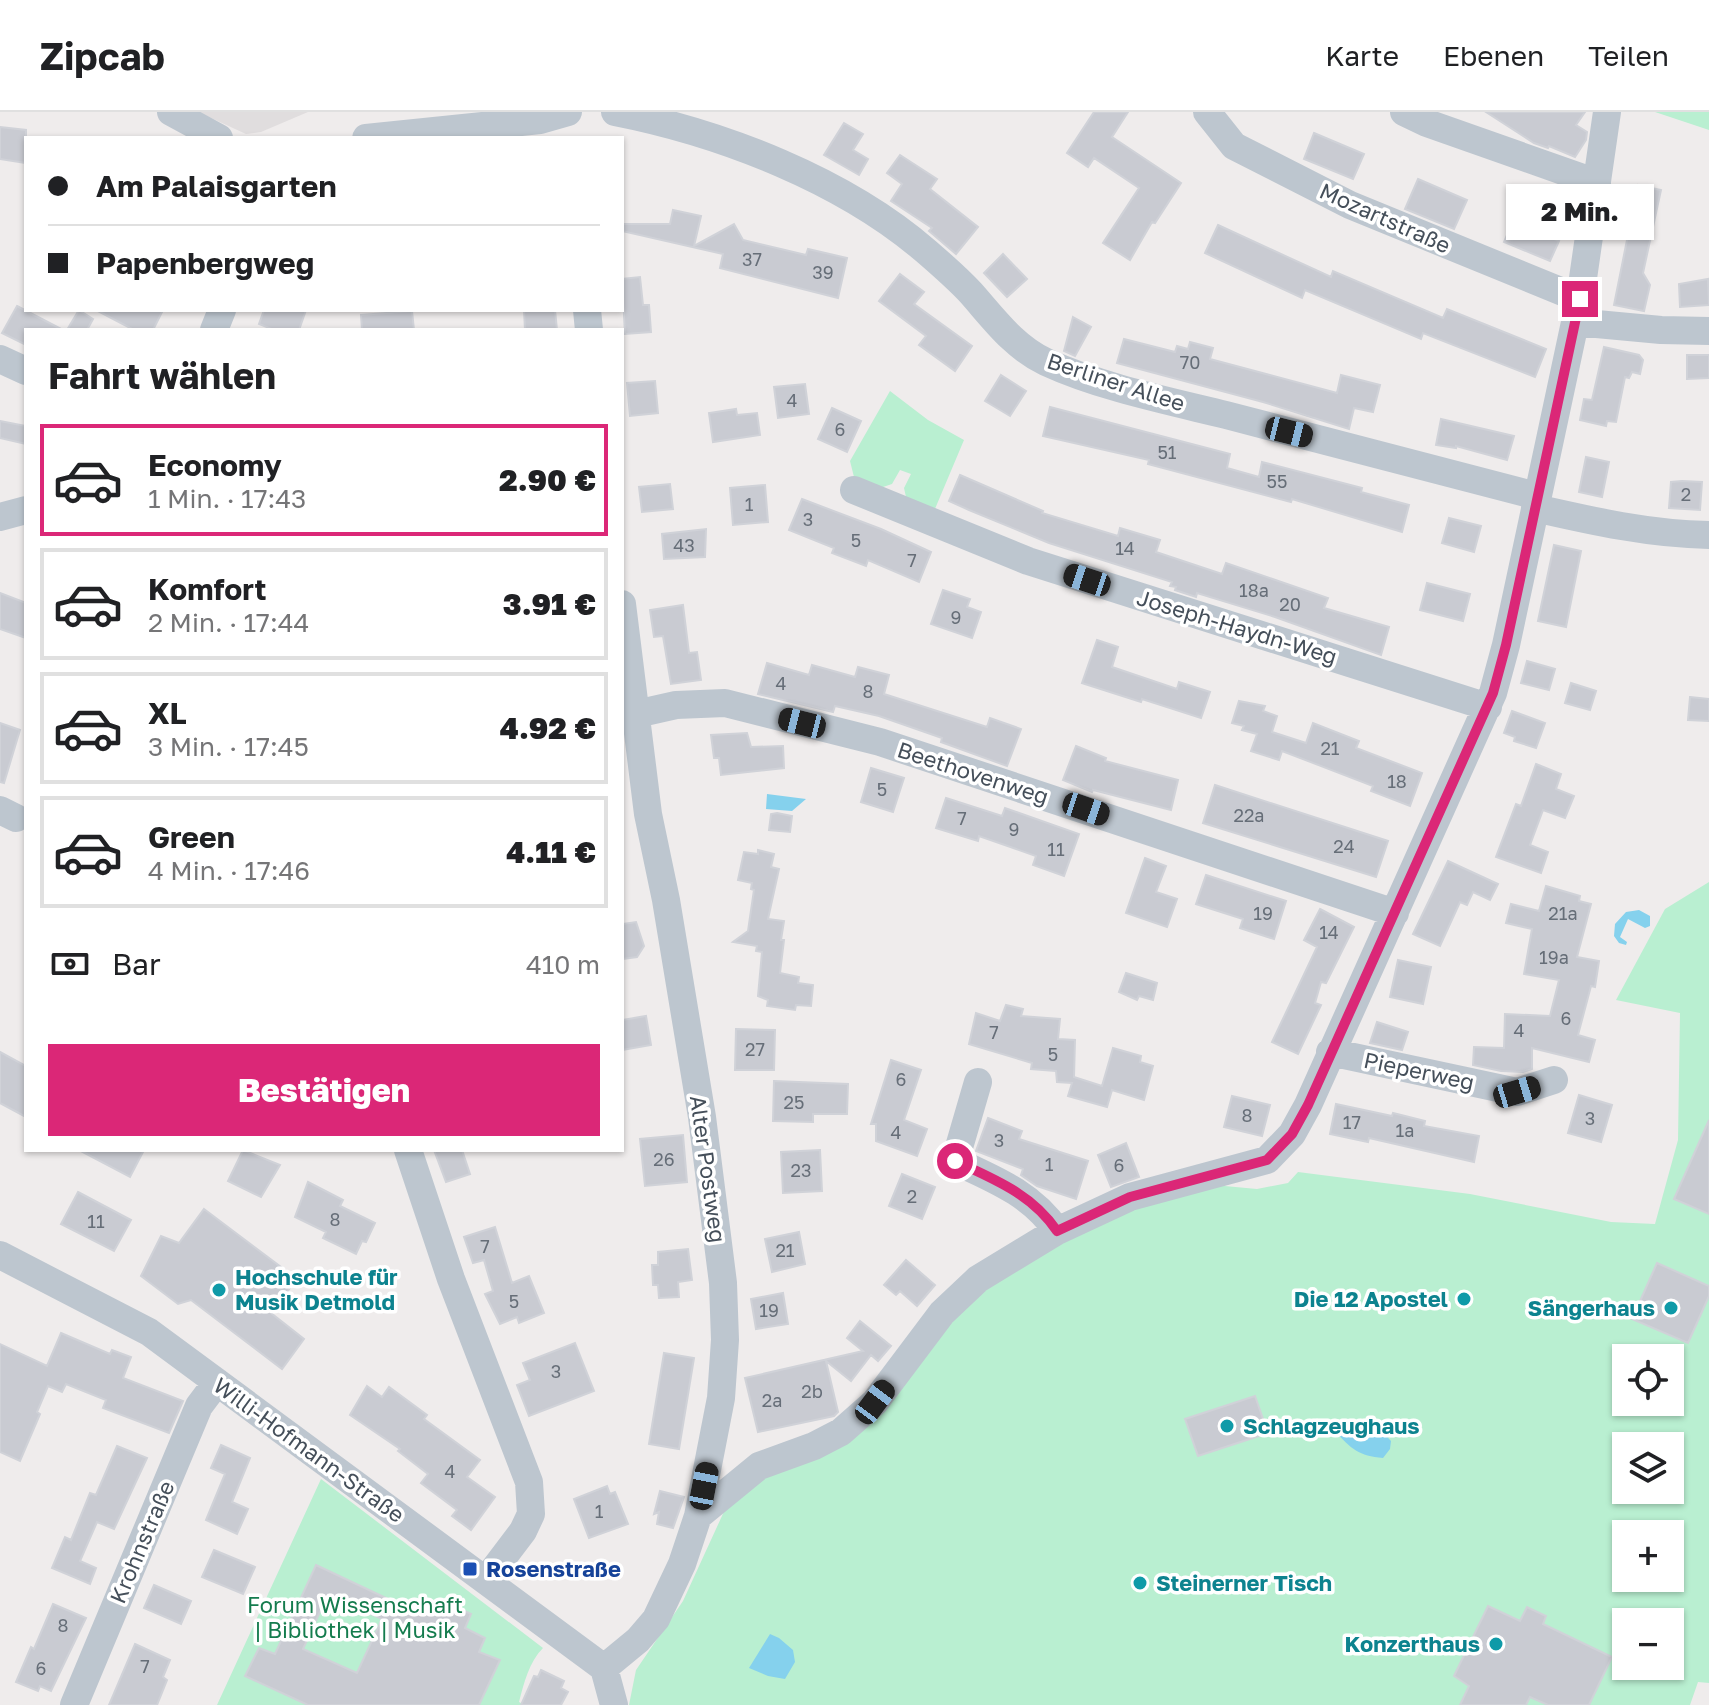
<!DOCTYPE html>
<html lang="de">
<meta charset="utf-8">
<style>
body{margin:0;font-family:"Golos Text",sans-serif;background:#f6f6f6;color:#202124;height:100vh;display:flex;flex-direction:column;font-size:30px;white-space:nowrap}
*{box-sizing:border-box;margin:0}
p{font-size:26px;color:#757577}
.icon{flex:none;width:44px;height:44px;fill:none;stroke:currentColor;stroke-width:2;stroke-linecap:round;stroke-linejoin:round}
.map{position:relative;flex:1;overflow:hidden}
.sheet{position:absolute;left:24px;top:216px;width:600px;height:824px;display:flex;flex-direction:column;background:#fff;border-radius:0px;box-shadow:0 2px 6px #0004}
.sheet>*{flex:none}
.banner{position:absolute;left:24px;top:24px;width:600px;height:176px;border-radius:0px;box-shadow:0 2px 6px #0004;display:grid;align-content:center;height:176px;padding:0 24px;background:#fff}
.tools{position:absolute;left:1612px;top:1232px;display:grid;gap:16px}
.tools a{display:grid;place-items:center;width:72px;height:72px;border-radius:0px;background:#fff;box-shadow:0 2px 6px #0004;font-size:40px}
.end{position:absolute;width:36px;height:36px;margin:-18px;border:10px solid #db2777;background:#fff;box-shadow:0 0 0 4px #fff}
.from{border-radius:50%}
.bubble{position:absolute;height:56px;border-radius:0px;background:#fff;box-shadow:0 2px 6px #0004;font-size:26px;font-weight:800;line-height:56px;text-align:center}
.car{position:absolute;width:24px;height:48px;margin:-24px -12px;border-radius:10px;box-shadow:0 0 6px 2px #0007;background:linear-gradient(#222 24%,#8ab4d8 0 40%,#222 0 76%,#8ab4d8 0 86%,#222 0)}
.banner b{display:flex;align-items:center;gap:28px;height:76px;font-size:30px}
.banner b+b{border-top:2px solid #e0e0e0}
.banner i{width:20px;height:20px;background:#202124}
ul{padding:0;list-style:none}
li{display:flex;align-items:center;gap:24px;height:112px;margin:0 16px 12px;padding:0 8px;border:4px solid #e0e0e0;border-radius:0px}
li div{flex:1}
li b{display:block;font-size:30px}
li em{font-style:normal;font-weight:800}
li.on{border-color:#db2777}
li>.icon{width:72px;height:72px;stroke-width:1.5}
h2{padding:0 24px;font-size:36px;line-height:96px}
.pay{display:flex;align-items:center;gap:20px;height:88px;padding:0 24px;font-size:30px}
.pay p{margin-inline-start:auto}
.button{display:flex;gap:16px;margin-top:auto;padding:16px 24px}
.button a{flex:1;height:92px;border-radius:0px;background:#db2777;color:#fff;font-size:32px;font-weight:800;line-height:92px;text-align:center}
header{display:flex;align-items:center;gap:48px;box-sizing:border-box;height:112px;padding:0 40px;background:#fff;border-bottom:2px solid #e0e0e0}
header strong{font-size:38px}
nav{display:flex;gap:44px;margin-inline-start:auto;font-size:28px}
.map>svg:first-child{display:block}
</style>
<header>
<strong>Zipcab</strong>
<nav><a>Karte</a><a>Ebenen</a><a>Teilen</a></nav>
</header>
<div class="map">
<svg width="1709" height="1593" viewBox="0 0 1709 1593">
<rect width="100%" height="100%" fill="#efecec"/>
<path fill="#e0ddde" d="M198,0H308L261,20L246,22Z"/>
<path fill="#b9efd1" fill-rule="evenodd" d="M1655,0H1709V18Z
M890,279L928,308L964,328L932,404L908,394L904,376L911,362L900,358L892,372L871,379L856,373L850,349Z
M1709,770V1571L1698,1570L1690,1593H629L636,1558L683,1489L727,1393L757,1368L833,1336L983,1175L1023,1148L1129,1098L1214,1073L1257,1077L1288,1071L1298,1060L1470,1082L1611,1110L1655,1112L1678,1028L1680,901L1616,888L1665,797ZM1626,1246H1670V1290H1626ZM1626,1334H1670V1378H1626ZM1626,1422H1670V1466H1626ZM1626,1510H1670V1554H1626Z
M321,1367L543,1536C529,1550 524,1571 519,1590L525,1593H217Z"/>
<path fill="#85d1ed" d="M767,682L806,687L792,699L766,697Z
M1639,798L1650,804V814L1645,816L1628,807L1620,825L1627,830L1626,833L1619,831L1614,824L1615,812L1626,800Z
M1343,1310C1362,1313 1378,1313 1391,1329L1390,1337L1383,1346C1359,1344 1351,1337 1335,1319L1334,1315Z
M770,1522L779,1526L793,1538L795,1550L785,1567L768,1564L749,1556Z"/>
<path fill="#c9cbd2" stroke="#d0d2d8" stroke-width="2" fill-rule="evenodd" d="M1094,0H1128L1112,25L1181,71L1155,111L1152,110L1130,148L1103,131L1139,76L1094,46L1088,55L1067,41Z
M1486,0H1585L1576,13L1587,20L1586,28L1575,45L1549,34L1548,36L1534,31Z
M844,11L863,22L853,38L868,47L859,63L824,43Z
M0,15L26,18V51L0,47Z
M1314,21L1364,42L1353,67L1304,47Z
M900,43L937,67L930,77L978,115L956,142L929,119L932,116L891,89L902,72L887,61Z
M1418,67L1467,88L1454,117L1405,97Z
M1638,73L1661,78L1643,161L1650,173L1644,199L1614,193Z
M673,98L701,104L694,134L734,112L743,128L806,143L808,137L847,146L838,186L720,156L723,142L622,119V112H670Z
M1513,109L1559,129L1550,149L1504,130Z
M1218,113L1331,165L1333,159L1443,206L1447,197L1546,237L1535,265L1423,221L1421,227L1305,178L1302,186L1205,141Z
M1003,142L1027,167L1007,185L984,161Z
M900,162L924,180L914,192L972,234L955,259L919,233L926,224L879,189Z
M640,165L643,193H649L651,220L625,222L622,167Z
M1708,167L1709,193L1680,195L1679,172Z
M17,194L63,218H26V233L2,221Z
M79,198L93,207L87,218H67Z
M96,198H163L153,218H134Z
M264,198H306L299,218H274L259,212Z
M524,198H555L557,218H525Z
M412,199L414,218H362L361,203Z
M1073,205L1091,215L1075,244L1064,239Z
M1124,227L1175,240L1177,234L1188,237L1190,230L1213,236L1210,247L1337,281L1341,263L1380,273L1373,300L1354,296L1349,317L1263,290L1117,251Z
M1604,235L1639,243L1643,248L1640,262L1632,260L1629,266L1625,265L1616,310L1607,309L1606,314L1580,308L1584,287L1592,288Z
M1687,243H1709V266L1687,267Z
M1001,263L1026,279L1010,304L985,289Z
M655,269L658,301L630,304L627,271Z
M805,272L809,302L778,306L774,275Z
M1050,295L1230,342L1227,356L1259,365L1262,350L1362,376L1361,380L1409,393L1402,420L1292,387L1291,390L1148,352L1149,348L1043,324Z
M832,296L861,309L847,340L818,327Z
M736,297L737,303L757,301L760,323L713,330L709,301Z
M1441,307L1514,324L1507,348L1456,334V336L1436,333Z
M0,309L26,314V332L0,326Z
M1586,345L1609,350L1602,385L1579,380Z
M960,363L1043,399L1042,401L1118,424L1120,416L1160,428L1156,440L1222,462L1226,451L1328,486L1324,496L1389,515L1381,543L1275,505L1197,481L1196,485L1175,478L1176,475L1170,474L1172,470L1049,431L969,398L949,389Z
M1682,369L1702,370L1700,398L1669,396L1671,370Z
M670,372L673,397L642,400L639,375Z
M765,373L768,410L733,413L730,376Z
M802,387L881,417L931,440L919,470L868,448L866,454L832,441L834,436L789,418Z
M1449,406L1481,414L1474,440L1442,431Z
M706,417L705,445L664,447L662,422Z
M1554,433L1581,439L1566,515L1538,509Z
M1427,471L1470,482L1463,509L1420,498Z
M943,478L970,487L967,495L981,500L972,526L931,512Z
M0,481L26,491V526L0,517Z
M683,493L689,541L697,540L701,568L671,572L663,524L654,525L650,498Z
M1097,528L1118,535L1112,555L1177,577L1179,570L1210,580L1201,606L1142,587L1141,590L1082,571Z
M1527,549L1555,557L1549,578L1521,571Z
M767,551L809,563L812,553L855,565L858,555L889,563L884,582L987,615L990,606L1021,617L1007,654L941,630L942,626L879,604L835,594L833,600L758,582Z
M1571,571L1596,579L1590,598L1565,591Z
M1690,585L1709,587V609L1688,608Z
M1239,589L1265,594L1263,599L1277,604L1272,620L1306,631L1313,611L1359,629L1356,636L1422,661L1410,694L1371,679L1373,674L1282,639L1279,648L1251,639L1257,622L1242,618L1244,614L1232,611Z
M1512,599L1545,611L1536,636L1514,629L1515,625L1504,621Z
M0,611L20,618L4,671L0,670Z
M747,621L751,635L783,634L784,656L721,663L719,646H714L711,623Z
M1076,634L1106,646L1105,649L1178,668L1171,698L1093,678L1092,680L1063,668Z
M1536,652L1561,662L1556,677L1574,684L1565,706L1543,698L1530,733L1548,740L1541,761L1496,745L1516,692L1521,694Z
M871,656L904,666L893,700L861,690Z
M1215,673L1388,729L1376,765L1203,711Z
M946,686L1002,704L1005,696L1079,722L1064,764L1033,753L1036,744L979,724L978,729L936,716Z
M777,701L792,704L790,720L769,718L771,702Z
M758,738L774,742L771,755L779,757L768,807L784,809L781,828H784L780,861L799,865L798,871L813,873L811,894L796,893L795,898L767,894L768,888L758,884L762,840L756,839L757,834L733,830L748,819L754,778L751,777L752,771L738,768L744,740L758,742Z
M1145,746L1166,754L1156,780L1177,787L1167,815L1126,801Z
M1448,749L1498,772L1490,788L1473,780L1467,793L1460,790L1440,834L1413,822Z
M1206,763L1286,789L1274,827L1240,816L1243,807L1196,792Z
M1546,774L1580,784L1579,789L1591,792L1577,845L1599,849L1595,875L1591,874L1578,923L1595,928L1589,950L1532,936V957L1523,960L1501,959L1473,953L1474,935L1504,936L1505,902L1550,904L1559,868L1524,862L1532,817L1506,811L1511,792L1539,799Z
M1320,797L1354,815L1326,871L1321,870L1315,891L1321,893L1298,942L1272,930L1317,835L1304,828Z
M636,810L644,834L637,845L622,847V812Z
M1398,848L1431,855L1423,892L1390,885Z
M1126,861L1157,871L1153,888L1139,884L1137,888L1119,880Z
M1006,893L1023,897L1021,904L1060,907L1058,927L1075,928L1074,965L1102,974L1113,936L1141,944L1140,950L1153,954L1144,988L1112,978L1107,995L1068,984L1072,971L1057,970L1056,959L1031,957L1032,951L969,932L976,901L1000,909Z
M646,904L651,933L622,938V908Z
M1377,910L1408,920L1402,938L1370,931Z
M736,917L775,918L774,958H735Z
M0,940L26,954V1005L0,991Z
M891,948L921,958L904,1008L927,1017L917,1044L876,1029V1012H871Z
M774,969L848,972L847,1002H813V1010L773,1009Z
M1579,983L1612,993L1601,1030L1568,1021Z
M1232,984L1270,993L1262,1024L1224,1015Z
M1336,992L1392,1004L1393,1001L1425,1009L1424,1014L1479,1024L1474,1050L1369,1026L1368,1030L1330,1022Z
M988,1006L1022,1019L1019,1027L1088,1049L1076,1087L1037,1074L1021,1063L1023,1057L976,1039Z
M1709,1008V1102L1674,1087Z
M683,1023L687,1070L645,1074L640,1027Z
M1126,1031L1139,1065L1111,1075L1098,1043Z
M79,1038H144L130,1065Z
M243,1038L280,1053L261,1085L228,1069Z
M434,1038H462L470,1062L446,1070Z
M820,1038L822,1079L783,1081L781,1040Z
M902,1062L935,1075L922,1107L889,1094Z
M308,1070L343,1088L340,1094L375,1111L366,1130L362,1129L356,1142L323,1126L326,1120L295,1105Z
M78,1080L131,1108L114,1139L61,1112Z
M204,1097L297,1167L271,1201L304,1227L282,1257L191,1188L178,1192L141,1164L161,1124L179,1131Z
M495,1115L512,1171L529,1164L544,1201L519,1211L517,1205L500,1212L485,1182L493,1179L484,1148L473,1151L464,1125Z
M799,1120L805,1152L772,1160L765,1127Z
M688,1137L692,1168L678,1170L679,1185L659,1186L658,1173H653L652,1153H658V1140Z
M906,1148L935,1173L917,1194L900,1179L896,1183L884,1173Z
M1657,1151L1709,1174V1184L1688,1231L1632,1207Z
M783,1181L788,1212L756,1217L751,1187Z
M860,1209L891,1234L878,1249L871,1243L851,1269L826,1249L838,1300L834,1304L758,1320L745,1266L863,1239L847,1226Z
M61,1221L110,1242L112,1238L131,1245L123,1266L183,1289L169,1321L103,1296L106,1288L66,1272L62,1280L48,1274L37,1300L40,1302L20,1349L0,1340V1232L47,1254Z
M575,1231L594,1279L529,1304L517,1273L530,1268L523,1251Z
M664,1241L694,1246L679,1337L649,1332Z
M367,1274L382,1285L389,1275L427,1303L424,1307L480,1348L467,1365L495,1385L471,1418L452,1404L457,1398L421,1371L428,1362L398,1339L400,1337L350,1303Z
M1255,1284L1268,1321L1198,1344L1185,1307Z
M221,1333L250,1346L232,1390L248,1397L237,1422L206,1408L225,1362L211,1356Z
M117,1334L147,1346L114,1417L97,1410L80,1449L96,1456L90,1472L52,1456L65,1425L71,1428L90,1381L96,1383Z
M607,1374L610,1382L615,1380L628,1412L589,1426L574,1387Z
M660,1379L684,1385L673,1416L657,1412L659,1400L654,1402Z
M214,1438L255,1455L243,1482L202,1465Z
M316,1453L424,1504L431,1490L447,1499L450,1492L471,1502L465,1516L485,1526L479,1540L500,1548L479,1593H308L245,1564L259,1536L275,1542ZM328,1482L382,1507L357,1561L303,1537Z
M154,1473L191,1489L181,1512L144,1496Z
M53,1492L86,1506L51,1579L40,1574L38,1579L16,1570L31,1535L34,1537Z
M1488,1494L1520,1509L1527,1495L1546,1504L1543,1512L1612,1545L1589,1593H1548L1530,1585L1526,1593H1460L1469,1574L1454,1564Z
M135,1532L170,1548L163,1565L167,1568L157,1593H109Z
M541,1558L564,1569L561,1576L568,1580L561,1593H521L534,1564L538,1565Z"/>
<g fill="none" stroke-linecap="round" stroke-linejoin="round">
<path stroke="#bdc6cf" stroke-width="28" d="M171,0L219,26
M615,0C722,21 844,68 927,140C942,153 958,167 971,181C994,207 1014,235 1046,250C1100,275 1169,289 1226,303C1330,330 1434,357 1537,384
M1207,0L1234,34L1350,93L1580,187
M1404,0L1427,11L1597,71
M366,26L540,8L568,0
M587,198L589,218
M1575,210L1661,218L1709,219
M214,218L222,198
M0,247L26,259
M854,378L1028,449L1488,595
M1535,396C1592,409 1650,422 1709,423
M0,405L26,398
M636,602L676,593L725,591L880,630L1395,801
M0,698L16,706
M1330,940L1517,980L1554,968
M978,970L955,1049C994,1067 1032,1082 1057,1119
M408,1038L451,1167L529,1370L531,1402L523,1419L486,1468
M0,1143L149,1220L604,1556
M698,1404L759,1354L814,1334L841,1320L875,1290L942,1201L978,1167L1057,1119L1130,1085L1267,1048L1292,1022L1308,993L1493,581L1506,533L1580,187L1607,0
M604,1556L638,1528L656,1507L682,1452L698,1404L721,1286L725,1228L723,1171L702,1005L666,788L648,702L622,492
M604,1556L614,1593
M74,1593L199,1294L217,1270"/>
</g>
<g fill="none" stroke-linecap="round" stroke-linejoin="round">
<path stroke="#db2777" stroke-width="10" d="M955,1049C994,1067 1032,1082 1057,1119L1130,1085L1267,1048L1292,1022L1308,993L1493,581L1506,533L1580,187"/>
</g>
<g fill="#0f9aa8" stroke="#fff" stroke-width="3">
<circle cx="219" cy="1178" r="8"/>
<circle cx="1464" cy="1187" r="8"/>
<circle cx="1671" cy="1196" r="8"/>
<circle cx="1227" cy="1314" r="8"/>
<circle cx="1140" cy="1471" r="8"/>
<circle cx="1496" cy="1532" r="8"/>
</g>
<rect fill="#1a4fb4" stroke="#fff" stroke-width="3" x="462" y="1449" width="16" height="16" rx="4"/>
<g text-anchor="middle" stroke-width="7" stroke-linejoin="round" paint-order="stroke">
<g font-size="18" fill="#666e78">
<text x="752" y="154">37</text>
<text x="823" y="167">39</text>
<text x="1190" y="257">70</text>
<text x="792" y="295">4</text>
<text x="840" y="324">6</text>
<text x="1167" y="347">51</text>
<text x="1277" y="376">55</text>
<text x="1686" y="389">2</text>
<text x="749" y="399">1</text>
<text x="808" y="414">3</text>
<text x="856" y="435">5</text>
<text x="684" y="440">43</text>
<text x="1125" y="443">14</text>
<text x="912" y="455">7</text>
<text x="1254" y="485">18a</text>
<text x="1290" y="499">20</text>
<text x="956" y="512">9</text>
<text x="781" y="578">4</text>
<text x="868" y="586">8</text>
<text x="1330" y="643">21</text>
<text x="1397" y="676">18</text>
<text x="882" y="684">5</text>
<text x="1249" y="710">22a</text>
<text x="962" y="713">7</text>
<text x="1014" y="724">9</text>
<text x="1344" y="741">24</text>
<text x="1056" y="744">11</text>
<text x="1263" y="808">19</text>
<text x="1563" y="808">21a</text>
<text x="1329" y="827">14</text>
<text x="1554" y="852">19a</text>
<text x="1566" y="913">6</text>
<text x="1519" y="925">4</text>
<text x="994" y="927">7</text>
<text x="755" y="944">27</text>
<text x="1053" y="949">5</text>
<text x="901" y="974">6</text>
<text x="794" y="997">25</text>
<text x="1247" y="1010">8</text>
<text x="1590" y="1013">3</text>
<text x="1352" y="1017">17</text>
<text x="1405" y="1025">1a</text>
<text x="896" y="1027">4</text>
<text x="999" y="1035">3</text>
<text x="664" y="1054">26</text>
<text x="1049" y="1059">1</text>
<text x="1119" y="1060">6</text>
<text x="801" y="1065">23</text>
<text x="912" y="1091">2</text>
<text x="335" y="1114">8</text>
<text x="96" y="1116">11</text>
<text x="485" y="1141">7</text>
<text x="785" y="1145">21</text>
<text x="514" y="1196">5</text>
<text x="769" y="1205">19</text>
<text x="556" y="1266">3</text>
<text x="812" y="1286">2b</text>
<text x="772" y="1295">2a</text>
<text x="450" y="1366">4</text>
<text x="599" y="1406">1</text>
<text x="63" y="1520">8</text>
<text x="145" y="1561">7</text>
<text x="41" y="1563">6</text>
</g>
<g font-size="22" fill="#454f5a" stroke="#fff">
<text transform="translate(1385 106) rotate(24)" y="8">Mozartstraße</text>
<text transform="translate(1116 270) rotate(18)" y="8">Berliner Allee</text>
<text transform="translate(1237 515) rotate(17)" y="8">Joseph-Haydn-Weg</text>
<text transform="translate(973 661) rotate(18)" y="8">Beethovenweg</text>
<text transform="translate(1419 959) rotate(12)" y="8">Pieperweg</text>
<text transform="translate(708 1057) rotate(82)" y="8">Alter Postweg</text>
<text transform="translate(309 1338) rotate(36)" y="8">Willi-Hofmann-Straße</text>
<text transform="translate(142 1430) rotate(-67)" y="8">Krohnstraße</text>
</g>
<g font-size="22" font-weight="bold" fill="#0d838f" stroke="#fff" text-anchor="start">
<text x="235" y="1173">Hochschule für<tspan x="235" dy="25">Musik Detmold</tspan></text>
<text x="1448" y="1195" text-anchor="end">Die 12 Apostel</text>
<text x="1655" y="1204" text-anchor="end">Sängerhaus</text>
<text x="1243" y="1322">Schlagzeughaus</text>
<text x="1156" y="1479">Steinerner Tisch</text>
<text x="1480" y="1540" text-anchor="end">Konzerthaus</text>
</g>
<g font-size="22" font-weight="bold" fill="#164399" stroke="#fff" text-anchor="start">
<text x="486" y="1465">Rosenstraße</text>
</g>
<g font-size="22" fill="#157c4e" stroke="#fff">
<text x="355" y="1501">Forum Wissenschaft<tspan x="355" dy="25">| Bibliothek | Musik</tspan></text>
</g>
</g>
</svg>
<div class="tools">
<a><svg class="icon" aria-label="locate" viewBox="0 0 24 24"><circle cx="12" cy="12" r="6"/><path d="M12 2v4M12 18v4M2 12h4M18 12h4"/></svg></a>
<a><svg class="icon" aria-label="layers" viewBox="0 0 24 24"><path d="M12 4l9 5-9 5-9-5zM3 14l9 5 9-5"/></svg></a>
<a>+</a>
<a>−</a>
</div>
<i class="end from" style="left:955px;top:1049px"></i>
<i class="end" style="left:1580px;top:187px"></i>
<div class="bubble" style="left:1506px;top:72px;width:148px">2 Min.</div>
<i class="car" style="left:1289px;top:320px;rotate:104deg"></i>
<i class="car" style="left:1087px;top:468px;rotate:288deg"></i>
<i class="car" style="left:802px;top:611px;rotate:284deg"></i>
<i class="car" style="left:1086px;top:697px;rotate:109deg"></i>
<i class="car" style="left:1517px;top:980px;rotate:73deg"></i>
<i class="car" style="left:875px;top:1290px;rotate:37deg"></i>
<i class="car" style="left:704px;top:1374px;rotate:11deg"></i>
<div class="banner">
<b><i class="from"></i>Am Palaisgarten</b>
<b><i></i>Papenbergweg</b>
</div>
<section class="sheet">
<h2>Fahrt wählen</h2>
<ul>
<li class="on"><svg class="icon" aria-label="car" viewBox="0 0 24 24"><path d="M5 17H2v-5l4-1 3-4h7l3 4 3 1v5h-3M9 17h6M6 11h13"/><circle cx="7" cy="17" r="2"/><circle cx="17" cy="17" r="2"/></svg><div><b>Economy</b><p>1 Min. · 17:43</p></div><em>2.90 €</em></li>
<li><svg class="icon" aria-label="car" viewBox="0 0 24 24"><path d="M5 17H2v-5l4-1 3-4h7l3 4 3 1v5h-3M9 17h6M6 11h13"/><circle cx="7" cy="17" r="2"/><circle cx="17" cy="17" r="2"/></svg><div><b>Komfort</b><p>2 Min. · 17:44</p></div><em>3.91 €</em></li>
<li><svg class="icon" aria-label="car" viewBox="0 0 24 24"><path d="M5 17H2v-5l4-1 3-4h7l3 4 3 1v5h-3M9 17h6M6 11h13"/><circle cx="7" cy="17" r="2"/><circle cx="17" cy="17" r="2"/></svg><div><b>XL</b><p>3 Min. · 17:45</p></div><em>4.92 €</em></li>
<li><svg class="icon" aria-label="car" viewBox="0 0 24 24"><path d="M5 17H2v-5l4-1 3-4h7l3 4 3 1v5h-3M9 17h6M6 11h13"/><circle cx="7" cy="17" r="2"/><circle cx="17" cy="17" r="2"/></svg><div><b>Green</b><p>4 Min. · 17:46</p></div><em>4.11 €</em></li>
</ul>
<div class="pay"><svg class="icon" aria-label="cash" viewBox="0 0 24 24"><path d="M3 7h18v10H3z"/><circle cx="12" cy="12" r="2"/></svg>Bar<p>410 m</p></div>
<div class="button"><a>Bestätigen</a></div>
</section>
</div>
